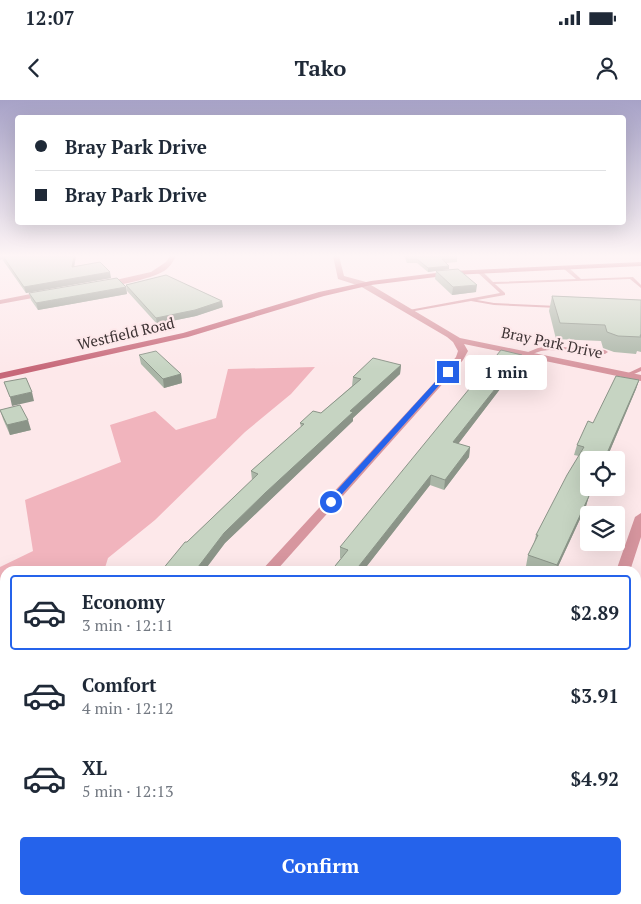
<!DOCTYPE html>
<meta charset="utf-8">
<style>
body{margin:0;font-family:"PT Serif",serif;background:#f6f6f7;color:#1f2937;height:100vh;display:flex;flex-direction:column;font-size:19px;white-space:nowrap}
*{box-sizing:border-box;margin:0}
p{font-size:16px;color:#747a83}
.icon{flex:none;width:28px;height:28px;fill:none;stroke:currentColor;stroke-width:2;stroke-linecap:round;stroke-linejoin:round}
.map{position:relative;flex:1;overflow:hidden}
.panel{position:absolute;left:0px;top:466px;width:641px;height:339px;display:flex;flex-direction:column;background:#fff;border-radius:15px 15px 0 0;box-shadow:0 5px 20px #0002}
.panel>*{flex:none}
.hud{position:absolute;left:15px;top:15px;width:611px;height:110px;border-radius:5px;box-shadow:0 5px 20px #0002;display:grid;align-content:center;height:110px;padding:0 20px;background:#fff}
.tools{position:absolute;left:580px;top:351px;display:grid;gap:10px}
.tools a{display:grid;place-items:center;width:45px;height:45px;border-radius:5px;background:#fff;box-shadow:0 5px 20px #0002;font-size:25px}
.end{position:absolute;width:22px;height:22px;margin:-11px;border:6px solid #2563eb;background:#fff;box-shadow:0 0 0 2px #fff}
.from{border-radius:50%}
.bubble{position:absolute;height:35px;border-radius:5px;background:#fff;box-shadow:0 5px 20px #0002;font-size:16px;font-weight:700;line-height:35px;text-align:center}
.hud b{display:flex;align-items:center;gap:18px;height:48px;font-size:19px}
.hud b+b{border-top:1px solid #e0e1e3}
.hud i{width:12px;height:12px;background:#1f2937}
ul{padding:9px 0 0;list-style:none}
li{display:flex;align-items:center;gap:15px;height:75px;margin:0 10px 8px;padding:0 10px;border:2px solid transparent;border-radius:5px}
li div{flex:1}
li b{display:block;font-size:19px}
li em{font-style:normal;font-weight:700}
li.current{border-color:#2563eb}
li>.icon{width:45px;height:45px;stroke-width:1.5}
.primary-button{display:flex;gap:10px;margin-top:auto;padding:10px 20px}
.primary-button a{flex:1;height:58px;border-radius:5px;background:#2563eb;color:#fff;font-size:20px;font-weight:700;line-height:58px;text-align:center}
.status{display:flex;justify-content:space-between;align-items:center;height:35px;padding:0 25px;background:#fff;direction:ltr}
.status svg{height:14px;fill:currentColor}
header{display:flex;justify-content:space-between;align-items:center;height:65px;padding:0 20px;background:#fff;font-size:22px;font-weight:700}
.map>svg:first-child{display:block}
</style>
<div class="status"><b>12:07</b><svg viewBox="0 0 49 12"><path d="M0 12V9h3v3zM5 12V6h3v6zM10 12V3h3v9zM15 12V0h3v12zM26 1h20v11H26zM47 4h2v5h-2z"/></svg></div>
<header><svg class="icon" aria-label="back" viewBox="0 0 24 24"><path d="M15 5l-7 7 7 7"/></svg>Tako<svg class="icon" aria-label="person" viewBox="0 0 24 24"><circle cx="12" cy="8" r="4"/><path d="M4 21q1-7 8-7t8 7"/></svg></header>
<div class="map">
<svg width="641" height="804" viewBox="0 0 641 804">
<rect width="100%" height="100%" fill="#fde8ea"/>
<path fill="#f1b4bd" d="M315,267L291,294L245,332L155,420L108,458L104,471H5V800H62V804H0V467L33,451L25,400L121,362L110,325L155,311L176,330L216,318L228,269Z"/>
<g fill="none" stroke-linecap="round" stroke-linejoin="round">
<path fill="#d7969f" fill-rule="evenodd" d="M564,167H568L581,179L633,177L641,185V188L630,179L495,184L505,193V195L477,200L494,203L558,206L560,207L558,208L494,205L471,201L409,212L407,211L409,210L500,193L477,172V170H481L493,182L576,179L564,169Z
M549,246L605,250L608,252L605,254L549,250L541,251L526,256L523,254L538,248Z
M641,267V271L627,277L624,275Z"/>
<path fill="#d7969f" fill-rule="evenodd" d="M170,156H176C173,162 170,167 164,171C153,178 108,190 98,184L151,172L166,162Z
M333,156H339L344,176L366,182L460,238L641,275V281L464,244L468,251L463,260L439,288L276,471H261L433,284L456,257L458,251L453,242L447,237L360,186L338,179Z
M46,191H49V195L0,204V200Z
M641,413V437L630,471H616L635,417Z
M233,800H255L256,804H234Z"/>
<path fill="#c76879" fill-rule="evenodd" d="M641,162V166L452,175L371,185L324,196L188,237L0,279V273L183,233L319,192L371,181L452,171Z"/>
</g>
<path fill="#aab6a7" d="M0,156H76L74,167L111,178L26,193L2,159L0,160Z
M404,156H456L457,159V162L446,163L449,169L428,172L417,163H407Z
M436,171L476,192L452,195L435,179Z
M126,185L223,207L196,216L157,224L127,191Z
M126,187L127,194L38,210L31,200L29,193Z
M552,196L641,200V252L637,251L636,254L614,252L603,248L601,241L556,239L549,211Z
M139,255L181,274L182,283L164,288L141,264Z
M520,263L458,344L470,347L469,357L444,390L430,385L363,471H331L341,458H340V447Z
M401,265L400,274L353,318V321L266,404L225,443L204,471H162V470L187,442L252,380L251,371L301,327L300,323L321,313L352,286L353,277Z
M639,280L636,289L606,360H589L592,388L587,395L589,396L586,406L556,471H541L526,466L528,455L534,443L536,435L579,356L574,355L577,345L593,323Z
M0,310L31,330L10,335L3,319Z
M641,610V628L636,625V622Z
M636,658L641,660V725L636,722Z"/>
<path fill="#8b9488" d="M74,156H76L73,173L72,167Z
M449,166V169L428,172V168Z
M110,172L111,178L26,193L24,187Z
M477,185L476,192L452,195L453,187Z
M126,187L127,194L72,204L38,210L36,203Z
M222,201L223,207L196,216L157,224L156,218Z
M522,255L520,263L452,352L453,342Z
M401,265L400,274L353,318V321L266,404L225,443L204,471H195L224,433L350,311Z
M181,274L182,283L164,288L163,279Z
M639,280L636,289L606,360H604Z
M32,292L34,301L12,306L10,297Z
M28,320L31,330L10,335L7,325Z
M470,347L469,357L444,390L445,380Z
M431,375L430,385L363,471H355Z
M589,388H592L582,405L585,394Z
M589,396L586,406L556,471H555L557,465Z
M144,800H155L156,804H132Z"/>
<path fill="#c6d4c2" stroke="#8b9488" d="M3,156H74L72,167L100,162L110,172L24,187Z
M406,156H456L457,159H442L449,166L428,168L417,159H407Z
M458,169L477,185L453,187L436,171Z
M166,175L222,201L195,210L156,218L126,185Z
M117,178L126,187L36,203L29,193Z
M552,196L641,200V235H640L641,237L618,236L607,232L605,225L560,223Z
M501,250L522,255L453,342L470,347L445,380L431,375L355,471H356H331L348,450L340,447Z
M156,251L181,274L163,279L139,255Z
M373,258L401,265L350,311L353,312L265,393L224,433L195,471H167L162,470L185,442H187L258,374L251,371L304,324L300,323L313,311L321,313L361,279L353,277Z
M616,276L639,280L604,360H589V388L585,394L589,396L557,465L528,455L538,435H536L567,375L584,347L577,345L588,321L593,323Z
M26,278L32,292L10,297L4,282Z
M20,305L28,320L7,325L0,310Z
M636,658L641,660V711L636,709Z
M636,747L641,750V804H569L571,800H636Z
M104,800H144L132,804H104Z"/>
<linearGradient id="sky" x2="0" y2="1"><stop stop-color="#a7a2c7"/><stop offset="0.58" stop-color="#fef5f6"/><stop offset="1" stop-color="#fef5f6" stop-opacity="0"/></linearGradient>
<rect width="641" height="269" fill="url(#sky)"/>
<path fill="#2563eb" d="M446,270L451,272L334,403H328V400Z"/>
<g text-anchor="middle" stroke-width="4.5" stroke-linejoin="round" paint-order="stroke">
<g font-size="15" fill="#3c3233" stroke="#fde8ea">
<text transform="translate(126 234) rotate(-13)" y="5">Westfield Road</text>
<text transform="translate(552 243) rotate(12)" y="5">Bray Park Drive</text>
</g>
</g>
</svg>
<div class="tools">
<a><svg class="icon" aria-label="locate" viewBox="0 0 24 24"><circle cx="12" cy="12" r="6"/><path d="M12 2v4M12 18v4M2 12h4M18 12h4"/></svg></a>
<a><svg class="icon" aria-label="layers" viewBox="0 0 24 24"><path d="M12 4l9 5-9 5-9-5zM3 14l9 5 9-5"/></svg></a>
</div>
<i class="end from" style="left:331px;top:402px"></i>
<i class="end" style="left:448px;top:272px"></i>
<div class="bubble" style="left:465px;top:255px;width:82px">1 min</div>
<div class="hud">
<b><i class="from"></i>Bray Park Drive</b>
<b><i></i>Bray Park Drive</b>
</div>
<section class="panel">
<ul>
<li class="current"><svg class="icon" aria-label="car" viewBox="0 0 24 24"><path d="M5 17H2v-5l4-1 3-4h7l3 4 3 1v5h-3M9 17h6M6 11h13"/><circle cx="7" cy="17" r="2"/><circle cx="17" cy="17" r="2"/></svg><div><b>Economy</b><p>3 min · 12:11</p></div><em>$2.89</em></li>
<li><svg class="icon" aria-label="car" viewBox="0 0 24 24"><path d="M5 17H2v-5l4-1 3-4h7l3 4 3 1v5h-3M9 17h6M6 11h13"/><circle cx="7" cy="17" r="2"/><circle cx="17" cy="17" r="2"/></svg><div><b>Comfort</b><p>4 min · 12:12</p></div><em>$3.91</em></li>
<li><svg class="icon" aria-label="car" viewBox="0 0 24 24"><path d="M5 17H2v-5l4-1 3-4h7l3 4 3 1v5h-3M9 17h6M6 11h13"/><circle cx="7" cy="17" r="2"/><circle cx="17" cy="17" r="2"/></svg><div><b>XL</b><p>5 min · 12:13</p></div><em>$4.92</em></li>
</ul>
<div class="primary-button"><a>Confirm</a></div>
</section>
</div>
